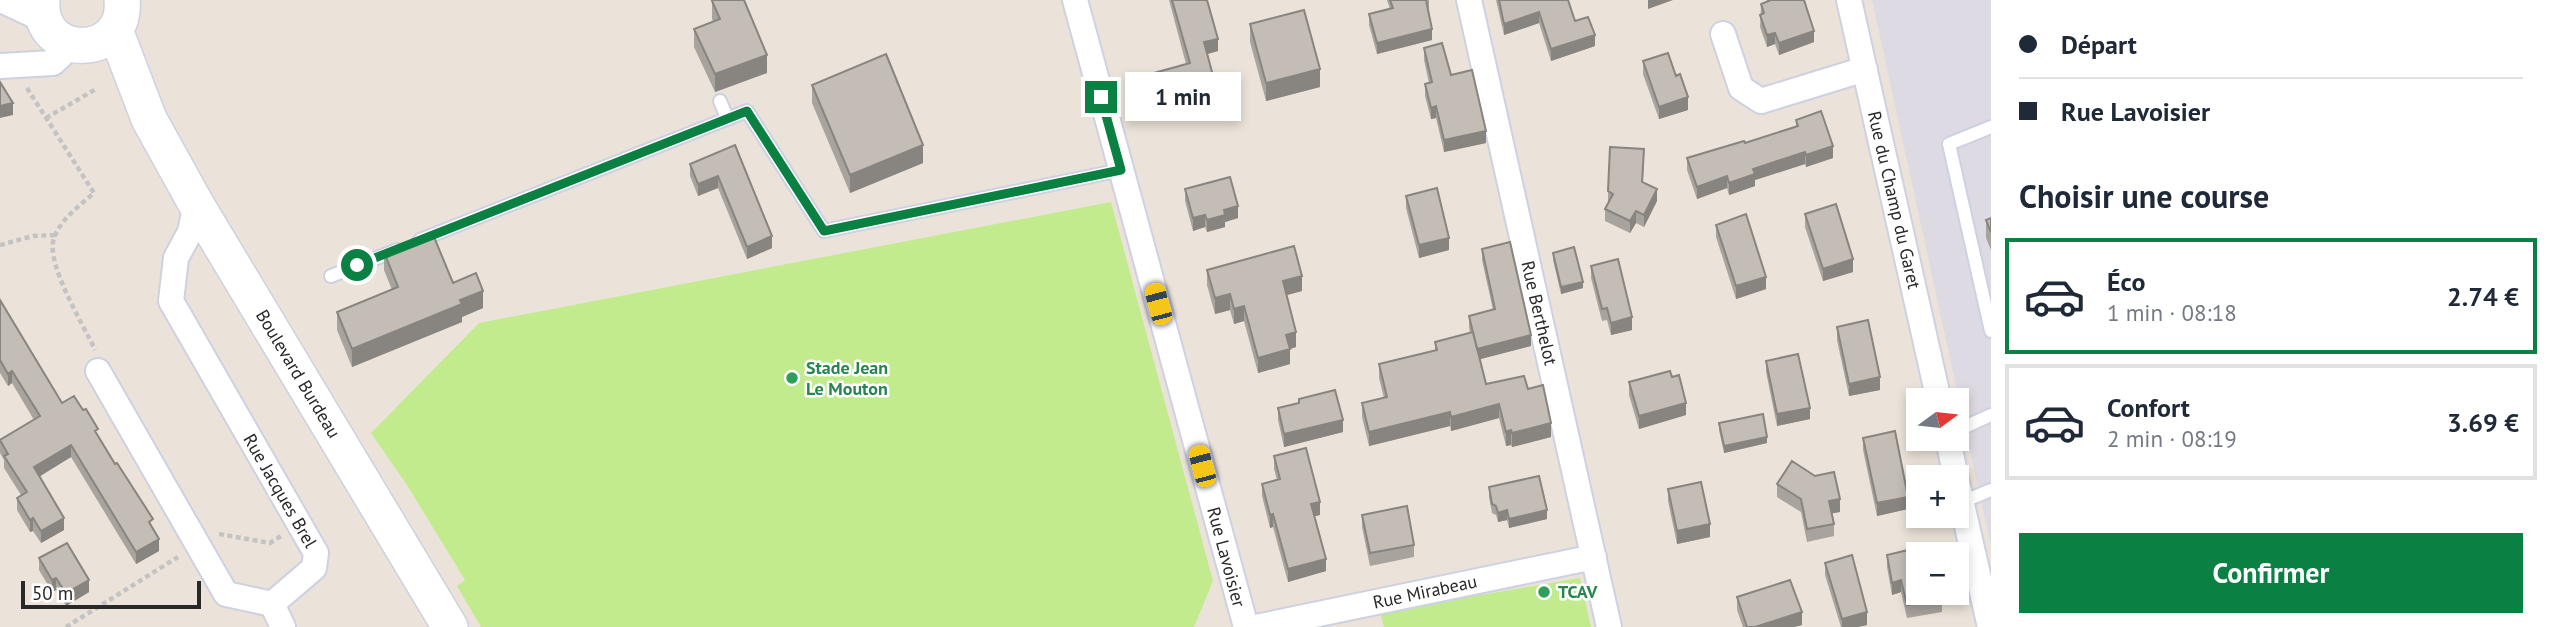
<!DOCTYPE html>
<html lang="fr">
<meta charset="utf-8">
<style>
body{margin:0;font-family:"PT Sans",sans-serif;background:#f2f2f3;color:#1f2937;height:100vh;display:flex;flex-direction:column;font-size:26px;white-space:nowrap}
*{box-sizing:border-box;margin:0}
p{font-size:23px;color:#747a83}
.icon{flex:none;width:38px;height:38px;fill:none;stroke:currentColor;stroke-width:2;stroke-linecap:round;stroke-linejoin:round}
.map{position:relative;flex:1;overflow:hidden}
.drawer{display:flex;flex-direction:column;background:#fff;width:560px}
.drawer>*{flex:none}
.hud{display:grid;align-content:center;height:154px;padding:0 28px;background:#fff}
.needle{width:46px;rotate:75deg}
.tools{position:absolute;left:1906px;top:388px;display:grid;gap:14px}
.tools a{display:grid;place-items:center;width:63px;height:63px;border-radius:0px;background:#fff;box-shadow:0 4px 10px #0003;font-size:35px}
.scale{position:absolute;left:21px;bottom:18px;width:180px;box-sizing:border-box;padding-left:7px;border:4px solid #282828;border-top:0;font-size:19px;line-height:24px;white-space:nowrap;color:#282828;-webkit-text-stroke:5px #fff;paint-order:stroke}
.end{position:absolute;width:32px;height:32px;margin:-16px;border:9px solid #0b8043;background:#fff;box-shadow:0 0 0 4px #fff}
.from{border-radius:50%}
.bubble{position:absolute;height:49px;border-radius:0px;background:#fff;box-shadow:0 4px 10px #0003;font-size:23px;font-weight:600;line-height:49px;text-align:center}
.car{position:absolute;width:21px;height:42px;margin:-21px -10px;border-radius:9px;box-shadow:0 0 5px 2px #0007;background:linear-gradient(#f5c518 24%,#345 0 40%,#f5c518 0 76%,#345 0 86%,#f5c518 0)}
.hud b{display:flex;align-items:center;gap:24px;height:66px;font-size:26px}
.hud b+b{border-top:2px solid #e0e1e3}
.hud i{width:18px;height:18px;background:#1f2937}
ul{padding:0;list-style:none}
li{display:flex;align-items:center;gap:21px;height:116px;margin:0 14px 10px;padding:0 14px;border:4px solid #e0e1e3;border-radius:0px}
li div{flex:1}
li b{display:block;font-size:26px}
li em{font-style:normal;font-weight:600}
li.active{border-color:#0b8043}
li>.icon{width:63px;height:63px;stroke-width:1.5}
h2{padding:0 28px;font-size:32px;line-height:84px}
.cta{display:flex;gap:14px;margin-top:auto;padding:14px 28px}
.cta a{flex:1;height:80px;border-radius:0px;background:#0b8043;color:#fff;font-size:28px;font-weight:600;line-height:80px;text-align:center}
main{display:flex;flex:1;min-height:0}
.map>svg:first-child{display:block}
</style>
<main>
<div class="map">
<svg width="1991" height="627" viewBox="0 0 1991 627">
<rect width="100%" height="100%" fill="#ebe3d9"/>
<path fill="#dddae3" d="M1872,0H1991V546L1980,496Z"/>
<path fill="#c2eb8e" d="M1111,202L1213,581L1194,627H481L457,586L465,580L407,485L371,433L479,323Z
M1580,578L1591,627H1384L1380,612Z"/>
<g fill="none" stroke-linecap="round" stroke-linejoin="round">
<g stroke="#ced1e2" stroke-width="16">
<path id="lane" d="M720,101L727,118
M1991,127L1949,144L1991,331
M420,240L747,111L824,231L1121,170
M331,276L397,250
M1956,431L1991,415
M1962,502L1991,490"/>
</g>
<g stroke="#ced1e2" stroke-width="28">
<path id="street" d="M1,0L44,20
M1075,0L1246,627
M1469,0L1609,627
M1849,0L1939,401
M1723,34L1741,88L1761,101L1865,69
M0,66L53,63L72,45
M98,371L226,594L272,604L314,568L316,553L171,301L176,258L190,232L196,204
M1948,439L1956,478
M1956,478L1990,627
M272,604L283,627
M1256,627L1594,557"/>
</g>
<g stroke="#ced1e2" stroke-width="38">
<path id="secondary" d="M42,0C37,61 128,60 122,0
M115,30L149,119L196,204L450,627"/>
</g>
<path stroke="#c3c3c3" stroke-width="4.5" stroke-dasharray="5 3.5" stroke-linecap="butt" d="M27,88L94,193C79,206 61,219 54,238C45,264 84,325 95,350
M46,118L96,89
M0,245L33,236L55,235
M219,534L270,543L281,536
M66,627L178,557"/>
<use href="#lane" stroke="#fff" stroke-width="12"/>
<use href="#street" stroke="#fff" stroke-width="24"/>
<use href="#secondary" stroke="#fff" stroke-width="35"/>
</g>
<path fill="#a8a39d" d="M1169,0H1207L1218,51L1207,54L1216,99L1162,113L1154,85V73L1186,64Z
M1387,0H1429V8H1428L1432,40L1377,54L1369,25V14L1390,9Z
M1496,0H1568L1575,21L1595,46L1551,61L1539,23L1504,35Z
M1767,0H1804L1814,42L1779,55L1775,44L1767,47L1760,27L1761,4L1767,1Z
M712,1L767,73L715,92L694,47V29L713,21L712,19Z
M1250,24L1320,87L1266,101L1250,42Z
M1424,48L1451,75L1486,143L1444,152L1436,118L1431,119L1425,96V84L1429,83L1424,60Z
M1643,61L1676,76L1688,110L1659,119L1643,74Z
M812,85L923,163L850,193L812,103Z
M1796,120L1833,158L1806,167L1805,164L1755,180V186L1729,195L1727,188L1697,199L1687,170V158L1745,143L1796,126Z
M735,145L772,248L747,259L718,188L698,196L690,176V164Z
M1644,161L1643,182L1657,201L1644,227L1636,223L1630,233L1605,221V209L1608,203V191Z
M1185,189L1238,218L1225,222V227L1207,232L1205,227L1193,231L1185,201Z
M1406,196L1449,250L1419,258L1406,208Z
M1805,214L1853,272L1823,281L1805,227Z
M1991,218V250L1986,238V220Z
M1716,225L1766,289L1736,299L1716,237Z
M1482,249L1531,346L1480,359L1486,384L1528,389L1551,437L1512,447L1511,445L1506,446L1499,418L1451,431L1450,426L1369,446L1362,417V403L1384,398L1379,378V364L1435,350V342L1470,333L1469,327V316L1493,310L1482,260Z
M384,252L453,283L483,308L462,317V322L352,367L337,330V312L392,290L384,270Z
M1553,253L1583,288L1561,294L1553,260Z
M1591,266L1632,330L1611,335L1607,320L1602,321L1591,278Z
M1207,270L1302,291L1287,295L1296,347L1290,349V364L1258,373L1244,321L1234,324L1230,310L1215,314L1207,285Z
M0,300L62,403L98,436L153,528L159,551L136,564L71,457L39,476L64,530L41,543L33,531L30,532L17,510V498L21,495L4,468V460L0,453V440L34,420L12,383L8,386L0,373Z
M1837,327L1880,390L1849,396L1837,340Z
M1766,361L1810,419L1777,426L1766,372Z
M1629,382L1686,415L1639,429L1629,395Z
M1278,408L1343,432L1284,447L1278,420Z
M1719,423L1767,443L1724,453L1719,430Z
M1863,438L1908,509L1877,516L1863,450Z
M1274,456L1320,515L1315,516L1326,571L1288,582L1273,527L1270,528L1262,496V484L1277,480L1274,469Z
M1777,484L1840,512L1831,513L1834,524V536L1807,542L1801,512L1777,497Z
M1489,487L1547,519L1509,528L1507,520L1498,522L1496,515L1492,513L1489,497Z
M1668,489L1710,537L1677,544L1668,501Z
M1362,515L1414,545V557L1370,566L1362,527Z
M1887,555L1942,599V612L1907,618L1901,592L1892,595L1887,567Z
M39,558L89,592L66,606L56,590L52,592L39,570Z
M1825,563L1867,625L1858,627H1841L1825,575Z
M1737,597L1802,625L1794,627H1743L1737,610Z"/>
<path fill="#88847f" d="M1648,0H1673L1648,9Z
M1539,12V23L1504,35V24Z
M1432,29V40L1377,54V43Z
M1814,31V42L1779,55V43Z
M1775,33V44L1767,47V35Z
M1595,35V46L1551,61V49Z
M1218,39V51L1204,55V42Z
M767,55V73L715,92V74Z
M1320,69V87L1266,101V83Z
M1216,87V99L1162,113V101Z
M1688,97V110L1659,119V107Z
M13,103V115L0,118V106Z
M1436,106V118L1431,119V108Z
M1486,131V143L1444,152V140Z
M923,145V163L850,193V175Z
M1833,146V158L1806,167V155Z
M1805,152V164L1755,180V186L1729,195V183L1753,169Z
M718,176V188L698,196V184Z
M1727,176V188L1697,199V187Z
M1657,189V201L1644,227V215Z
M1238,206V218L1225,222V227L1207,232V220L1224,210Z
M1636,211V223L1630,233V221Z
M1205,215V227L1193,231V218Z
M772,236V248L747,259V247Z
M1449,238V250L1419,258V245Z
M1853,259V272L1823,281V269Z
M1302,276V291L1283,296V281Z
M1766,277V289L1736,299V286Z
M1583,282V288L1561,294V287Z
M483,291V308L462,317V322L352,367V349L460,300Z
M1230,294V310L1215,314V298Z
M1244,306V321L1234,324V309Z
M1632,317V330L1611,335V323Z
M1296,332V347L1290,349V364L1258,373V358L1286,335Z
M1531,335V346L1477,360V349Z
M12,371V383L8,386V374Z
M1880,377V390L1849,396V384Z
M1686,403V415L1639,429V416Z
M1499,404V418L1451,431V417Z
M1810,408V419L1777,426V414Z
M1450,412V426L1369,446V432Z
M1343,420V432L1284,447V434Z
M1551,423V437L1512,447V433Z
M1511,430V445L1506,446V432Z
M1767,437V443L1724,453V446Z
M71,445V457L34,480V467Z
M1908,497V509L1877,516V503Z
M1840,499V512L1829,514V501Z
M1320,502V515L1311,517V504Z
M1507,510V520L1498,522V513Z
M1547,510V519L1509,528V519Z
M1273,514V527L1270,528V515Z
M33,518V531L30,532V520Z
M64,518V530L41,543V531Z
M1710,524V537L1677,544V531Z
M159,539V551L136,564V552Z
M1326,559V571L1288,582V569Z
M56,578V590L52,592V580Z
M89,580V592L66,606V593Z
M1901,580V592L1892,595V583Z
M1802,612V625L1794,627H1755Z
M1867,612V625L1858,627H1842V619Z"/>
<path fill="#c3bdb6" stroke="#88847f" stroke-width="2" d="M714,0H744L767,55L715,74L694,29L720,19L712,1Z
M1172,0H1207L1218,39L1204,42L1216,87L1162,101L1154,73L1190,63Z
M1390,0H1426L1432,29L1377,43L1369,14L1393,8Z
M1499,0H1568L1575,21L1588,17L1595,35L1551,49L1539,12L1504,24Z
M1771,0H1804L1814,31L1779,43L1775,33L1767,35L1760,15L1764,13L1761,4Z
M1304,10L1320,69L1266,83L1250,24Z
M1442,43L1451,75L1472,70L1486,131L1444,140L1436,106L1431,108L1425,84L1432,82L1424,48Z
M1668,53L1676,76L1680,74L1688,97L1659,107L1643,61Z
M886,54L923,145L850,175L812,85Z
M0,82L13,103L0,106Z
M1821,111L1833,146L1806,155L1805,152L1753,169L1755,174L1729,183L1727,176L1697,187L1687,158L1744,141L1745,143L1798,126L1796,120Z
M735,145L772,236L747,247L718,176L698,184L690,164Z
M1610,147L1644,149L1642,182L1657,189L1644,215L1636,211L1630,221L1605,209L1613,194L1608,191Z
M1230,177L1238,206L1224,210L1225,215L1207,220L1205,215L1193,218L1185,189Z
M1437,188L1449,238L1419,245L1406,196Z
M1836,204L1853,259L1823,269L1805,214Z
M1746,214L1766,277L1736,286L1716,225Z
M1991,218V232L1986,220Z
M432,232L453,283L476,273L483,291L460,300L462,304L352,349L337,312L398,287L384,252Z
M1510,242L1531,335L1477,349L1469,316L1495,309L1482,249Z
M1294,246L1302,276L1283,281L1296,332L1286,335L1290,349L1258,358L1244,306L1234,309L1230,294L1215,298L1207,270Z
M1574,247L1583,282L1561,287L1553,253Z
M1618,259L1632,317L1611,323L1607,308L1602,309L1591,266Z
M0,300L62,403L74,396L83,410L86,409L98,429L95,431L115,464L117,463L153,519L149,522L159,539L136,552L71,445L34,467L64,518L41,531L33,518L30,520L17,498L27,492L4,456L8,454L0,440L40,416L12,371L8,374L0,360Z
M1868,320L1880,377L1849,384L1837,327Z
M1473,332L1486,384L1524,376L1528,389L1543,385L1551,423L1512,433L1511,430L1506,432L1499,404L1451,417L1450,412L1369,432L1362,403L1387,397L1379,364L1437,350L1435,342Z
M1798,354L1810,408L1777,414L1766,361Z
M1670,371L1672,377L1679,375L1686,403L1639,416L1629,382Z
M1335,390L1343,420L1284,434L1278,408L1299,403V399Z
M1763,414L1767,437L1724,446L1719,423Z
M1895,431L1908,497L1877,503L1863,438Z
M1306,448L1320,502L1311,504L1326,559L1288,569L1273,514L1270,515L1262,484L1280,479L1274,456Z
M1792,461L1815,476L1834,472L1840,499L1829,501L1834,524L1807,529L1801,499L1777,484Z
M1539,476L1547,510L1509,519L1507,510L1498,513L1496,506L1492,504L1489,487Z
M1701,482L1710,524L1677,531L1668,489Z
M1407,506L1414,545L1370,553L1362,515Z
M67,543L89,580L66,593L56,578L52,580L39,558Z
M1929,545L1931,555H1918V593H1940L1942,599L1907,605L1901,580L1892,583L1887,555Z
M1852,555L1867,612L1842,619L1825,563Z
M1790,580L1802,612L1755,627H1747L1737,597Z"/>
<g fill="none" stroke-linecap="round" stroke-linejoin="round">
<path stroke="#0b8043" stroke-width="9" d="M357,265L747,111L824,231L1121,170L1101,97"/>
</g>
<g fill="#2e9e5b" stroke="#fff" stroke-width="2.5">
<circle cx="792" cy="378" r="7"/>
<circle cx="1544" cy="592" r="7"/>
</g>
<g text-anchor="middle" stroke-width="5" stroke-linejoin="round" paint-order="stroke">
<g font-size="18" fill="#282828" stroke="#fff">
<text transform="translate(1894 200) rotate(77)" y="6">Rue du Champ du Garet</text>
<text transform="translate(1539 313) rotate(77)" y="6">Rue Berthelot</text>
<text transform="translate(298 374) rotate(59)" y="6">Boulevard Burdeau</text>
<text transform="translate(280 491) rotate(60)" y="6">Rue Jacques Brel</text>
<text transform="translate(1226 557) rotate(75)" y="6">Rue Lavoisier</text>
<text transform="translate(1425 592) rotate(-12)" y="6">Rue Mirabeau</text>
</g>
<g font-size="18" font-weight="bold" fill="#27864d" stroke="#fff" text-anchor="start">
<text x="806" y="374">Stade Jean<tspan x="806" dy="21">Le Mouton</tspan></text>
<text x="1558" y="598">TCAV</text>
</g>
</g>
</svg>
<div class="tools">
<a><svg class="needle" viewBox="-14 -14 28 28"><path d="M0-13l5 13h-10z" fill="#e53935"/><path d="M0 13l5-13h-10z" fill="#747a83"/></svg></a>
<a>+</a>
<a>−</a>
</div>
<div class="scale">50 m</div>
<i class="end from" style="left:357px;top:265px"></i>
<i class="end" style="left:1101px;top:97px"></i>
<div class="bubble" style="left:1125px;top:72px;width:116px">1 min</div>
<i class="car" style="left:1158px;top:304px;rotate:345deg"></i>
<i class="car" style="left:1202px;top:466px;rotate:345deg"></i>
</div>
<section class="drawer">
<div class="hud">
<b><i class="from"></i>Départ</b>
<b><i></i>Rue Lavoisier</b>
</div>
<h2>Choisir une course</h2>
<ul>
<li class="active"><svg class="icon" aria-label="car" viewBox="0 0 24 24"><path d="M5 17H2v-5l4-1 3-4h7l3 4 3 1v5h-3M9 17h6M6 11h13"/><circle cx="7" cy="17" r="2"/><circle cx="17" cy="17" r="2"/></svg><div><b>Éco</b><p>1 min · 08:18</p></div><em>2.74 €</em></li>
<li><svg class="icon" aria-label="car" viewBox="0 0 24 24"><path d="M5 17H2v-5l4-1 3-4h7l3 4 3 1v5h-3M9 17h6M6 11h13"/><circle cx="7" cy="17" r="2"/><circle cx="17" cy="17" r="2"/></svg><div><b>Confort</b><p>2 min · 08:19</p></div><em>3.69 €</em></li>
</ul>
<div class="cta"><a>Confirmer</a></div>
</section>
</main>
